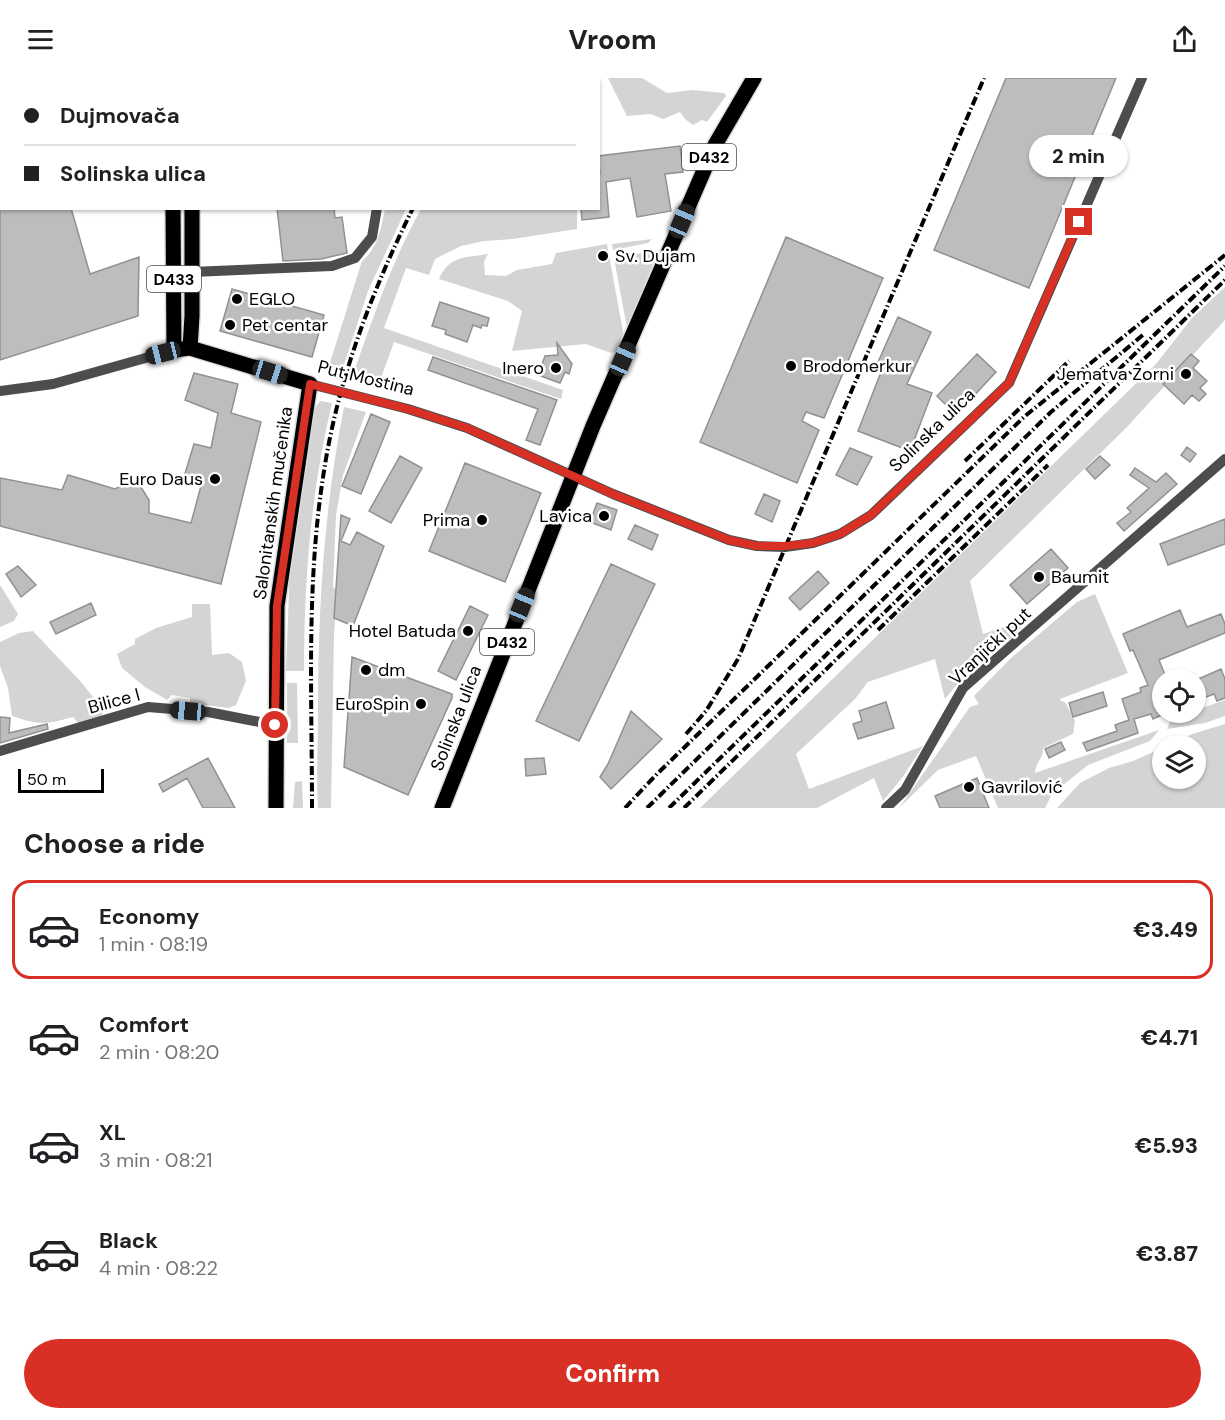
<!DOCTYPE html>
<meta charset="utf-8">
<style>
body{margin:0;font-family:"DM Sans",sans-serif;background:#f2f2f2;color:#202124;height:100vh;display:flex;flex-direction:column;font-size:22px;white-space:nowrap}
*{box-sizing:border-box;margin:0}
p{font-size:20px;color:#757577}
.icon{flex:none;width:33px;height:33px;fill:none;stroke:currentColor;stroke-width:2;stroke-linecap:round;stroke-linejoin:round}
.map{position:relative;height:730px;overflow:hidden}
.panel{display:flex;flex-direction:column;background:#fff;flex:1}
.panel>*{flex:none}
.hud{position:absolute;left:0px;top:0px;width:600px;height:132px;box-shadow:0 2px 4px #0004;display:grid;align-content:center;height:132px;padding:0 24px;background:#fff}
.fabs{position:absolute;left:1152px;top:591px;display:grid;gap:12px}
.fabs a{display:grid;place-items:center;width:54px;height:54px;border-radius:50%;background:#fff;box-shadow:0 2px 4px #0004;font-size:30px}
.scale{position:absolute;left:18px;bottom:15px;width:86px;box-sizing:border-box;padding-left:6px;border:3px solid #000;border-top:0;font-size:16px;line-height:21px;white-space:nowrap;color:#000;-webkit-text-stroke:4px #fff;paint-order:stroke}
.end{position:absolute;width:27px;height:27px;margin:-14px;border:8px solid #d93025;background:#fff;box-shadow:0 0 0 3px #fff}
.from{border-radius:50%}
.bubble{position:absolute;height:42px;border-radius:21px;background:#fff;box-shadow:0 2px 4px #0004;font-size:20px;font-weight:800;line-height:42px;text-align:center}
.car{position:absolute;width:18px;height:36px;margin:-18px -9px;border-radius:8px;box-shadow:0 0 4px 2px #0007;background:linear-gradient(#222 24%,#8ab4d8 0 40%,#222 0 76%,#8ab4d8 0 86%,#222 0)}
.hud b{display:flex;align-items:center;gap:21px;height:57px;font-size:22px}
.hud b+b{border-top:2px solid #e0e0e0}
.hud i{width:15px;height:15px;background:#202124}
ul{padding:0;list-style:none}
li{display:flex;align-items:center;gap:18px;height:99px;margin:0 12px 9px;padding:0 12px;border:3px solid transparent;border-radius:18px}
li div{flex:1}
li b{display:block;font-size:22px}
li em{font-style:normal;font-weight:800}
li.selected{border-color:#d93025}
li>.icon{width:54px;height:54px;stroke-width:1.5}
h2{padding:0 24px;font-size:27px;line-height:72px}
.button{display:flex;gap:12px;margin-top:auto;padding:12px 24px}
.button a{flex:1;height:69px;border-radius:36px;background:#d93025;color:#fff;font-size:24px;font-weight:800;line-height:69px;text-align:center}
header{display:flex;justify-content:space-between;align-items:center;height:78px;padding:0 24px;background:#fff;font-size:27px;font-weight:800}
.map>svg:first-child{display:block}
</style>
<header><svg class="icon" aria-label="menu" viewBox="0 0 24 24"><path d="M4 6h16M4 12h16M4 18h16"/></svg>Vroom<svg class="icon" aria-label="share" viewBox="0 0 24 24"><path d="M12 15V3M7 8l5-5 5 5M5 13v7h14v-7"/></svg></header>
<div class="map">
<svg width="1225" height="730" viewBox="0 0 1225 730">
<rect width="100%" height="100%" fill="#fff"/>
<path fill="#d4d4d4" d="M330,0H435V2Z
M608,0H642L667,15L692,12L724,15L726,18L707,44L702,42L693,47L685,41L680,34L663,41L651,36L627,38Z
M385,131H406L368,213L339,302L327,294L362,183C378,170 381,150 385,131Z
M421,131H577V151L513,161L484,163L461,168L435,181L429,197L406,190L384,250L563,312L561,321L394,264L377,311L351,303C371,245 391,185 421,131Z
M652,161L648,165L613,172L612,166Z
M607,166L624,259L619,272L611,275L586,266L512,273L522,233L508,223L439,201C450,177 465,180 488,176L484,184L485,197L506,198L517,192L552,186L556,175Z
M659,172L627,250L614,180Z
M1225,209V242L1127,349L970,503L983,556L1031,540L1008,563L958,605L945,621L935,581L868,604L855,621L796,676L809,711L923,668L902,700L883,723L874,700L817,730H700L1156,286L1192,240Z
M320,323L332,325C311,412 304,503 304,593H286L290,486L306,375L315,330Z
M344,329L366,334L343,397L336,437L333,509L337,513L334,555L331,730H318C316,698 318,666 318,634C318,531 324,430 344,329Z
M0,507L18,536L14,543L0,549Z
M1095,516L1128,595L1060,621L1061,623L1065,624L1075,643L1073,656L1043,670C1044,680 1035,685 1035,695L1159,652L1150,663L1088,687L1052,716L1045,730H998L976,678L938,692L899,730L970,629L979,626L974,618L1011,580L1077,524Z
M192,526H210L212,577L229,575L242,584L246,603L236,627L229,630L190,625V620L172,617L167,622L145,609L122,590L117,576L135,566V561L156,550L192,539Z
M33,553L81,604L102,630L103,635L101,639L79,646L73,639C45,647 39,647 12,638L8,610L0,588V564L19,555Z
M287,605H297L298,665H287Z
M1225,622V638L1205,645L1167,651L1171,641L1189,635L1196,634V632Z
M1225,646V730H1057L1080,705L1109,690L1133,683L1162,670V700H1196V668L1168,667L1192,656Z
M302,703L303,730H293L295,704Z"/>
<path fill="#bdbdbd" stroke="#919191" stroke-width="1.5" d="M1006,0H1116L1029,210L934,172Z
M680,68L683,94L665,96L671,133L637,139L630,100L606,104L609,139L582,142L581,130H598V97L600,96L598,78Z
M0,130H71L90,196L139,179L138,238L0,282Z
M277,130H334L335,140L342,139L347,175L321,181L283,183Z
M786,159L883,200L824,340L806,334L802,343L819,352L797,405L700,364Z
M232,211L324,237L312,279L220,253Z
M440,224L489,240L487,248L482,247L481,250L473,247L467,264L445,256L446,252L432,248Z
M898,239L931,254L907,306L932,315L910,373L858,353L881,294L875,291Z
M557,265L572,286L569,296L565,294L560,305L538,297L545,278L558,277Z
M977,276L996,294L956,337L937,318Z
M1191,276L1199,283L1193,290L1207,303L1200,310L1206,316L1199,323L1192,317L1184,326L1163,306Z
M433,279L557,322L540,367L526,362L538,331L428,292Z
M194,295L238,306L231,335L261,344L221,506L0,448V400L62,412L68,397L115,411L129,404L139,406L149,422V435L191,445L201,408L183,402L194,366L211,370L218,335L185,322Z
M371,336L390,344L361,416L342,408Z
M1187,369L1196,376L1190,384L1181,377Z
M850,370L872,379L857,407L836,397Z
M400,378L422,390L391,445L369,433Z
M1100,378L1110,387L1095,401L1086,391Z
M465,385L541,415L505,504L429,473Z
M1135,390L1156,404L1166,395L1177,406L1124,453L1117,445L1131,434L1127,430L1149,410L1130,397Z
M764,416L780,423L772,444L755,436Z
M597,425L617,432L611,452L590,444Z
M341,437L350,441L341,463L350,467L357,454L384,468L353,548L334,540Z
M1225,441V466L1168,487L1160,466Z
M635,447L658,457L652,472L628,461Z
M1051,471L1068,490L1027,526L1010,507Z
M611,486L655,506L579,663L536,643Z
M18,488L36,507L21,519L6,496Z
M818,493L829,505L800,532L789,520Z
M91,525L96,537L56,556L50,544Z
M470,528L488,537L456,602L438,593Z
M1180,532L1187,549L1221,536L1225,546V555L1159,582L1167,602H1162V637L1153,641L1151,636L1134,641L1138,655L1087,673L1083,665L1117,653L1115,647L1129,642L1122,621L1141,614L1140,610L1148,607L1133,572L1130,573L1123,556Z
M352,579L452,616V620L408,717L344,689Z
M1221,591L1225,601V620L1217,623L1214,616L1196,623V602Z
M1103,614L1107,628L1073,639L1069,625Z
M886,624L894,650L858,661L853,646L862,643L859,633Z
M631,633L662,661L611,711L600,699L608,686Z
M0,639L10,640L9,655L47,646L48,651L0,665Z
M1061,664L1065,672L1049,680L1045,671Z
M208,680L235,730H203L187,700L163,714L159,706Z
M544,680L546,696L526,698L525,681Z
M977,700L989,730H940L935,718Z"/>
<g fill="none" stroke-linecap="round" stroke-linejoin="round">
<g stroke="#dbdbdb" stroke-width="18">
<path id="major" d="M191,0V2
M173,2V0
M173,130L174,272L190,270L310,306L277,528L276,730
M190,270L192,238V130
M442,730L593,348L715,67L754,0"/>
</g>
<path stroke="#4d4d4d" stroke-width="10" d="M440,2V0
M192,194L332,188L355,180L372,159L377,130
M310,306L408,331L467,350L613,416L729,462L757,468L785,469L813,465L840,456L871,437L1009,305L1142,0
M0,313L53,306L174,272
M0,673L148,629L208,634L275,647
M886,730L905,712L963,610L1225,381"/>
<use href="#major" stroke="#000" stroke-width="15"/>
<path stroke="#000" stroke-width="4" stroke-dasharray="9 3 1.5 3" stroke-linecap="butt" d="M498,2L499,0
M965,383L1069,283
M878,552L1048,387
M686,656L706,633L738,581L984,0
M312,730C312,618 306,504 324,393C338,301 372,213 413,130
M625,730L656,697L1025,338L1225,177
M647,730L1051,334L1144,256
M669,730L1225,188
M684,730L1225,202"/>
</g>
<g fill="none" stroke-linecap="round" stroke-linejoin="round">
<path stroke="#d93025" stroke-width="8" d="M275,647L277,528L310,306L408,331L467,350L613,416L729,462L757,468H785L813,465L840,456L871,437L1009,305L1079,144"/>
</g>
<g fill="#000" stroke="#fff" stroke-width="2">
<circle cx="603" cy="178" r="6"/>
<circle cx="237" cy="221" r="6"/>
<circle cx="230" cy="247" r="6"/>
<circle cx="791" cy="288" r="6"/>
<circle cx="556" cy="290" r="6"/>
<circle cx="1186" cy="296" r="6"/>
<circle cx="215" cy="401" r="6"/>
<circle cx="604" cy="438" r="6"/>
<circle cx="482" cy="442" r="6"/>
<circle cx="1039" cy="499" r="6"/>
<circle cx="468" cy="553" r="6"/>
<circle cx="366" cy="592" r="6"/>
<circle cx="421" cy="626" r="6"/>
<circle cx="969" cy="709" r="6"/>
</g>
<g text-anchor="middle" stroke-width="5" stroke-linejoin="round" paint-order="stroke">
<g fill="#fff" stroke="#4c4c4c" stroke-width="1.5">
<rect x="682" y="66" width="54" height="26" rx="4.5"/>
<rect x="147" y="188" width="54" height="26" rx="4.5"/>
<rect x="480" y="551" width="54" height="26" rx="4.5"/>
</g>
<g font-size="16" font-weight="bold" fill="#000">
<text x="709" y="85">D432</text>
<text x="174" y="207">D433</text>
<text x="507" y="570">D432</text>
</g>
<g font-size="18" fill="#000" stroke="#fff" text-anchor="start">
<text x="615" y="184">Sv. Dujam</text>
<text x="249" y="227">EGLO</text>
<text x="242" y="253">Pet centar</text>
<text x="803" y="294">Brodomerkur</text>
<text x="544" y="296" text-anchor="end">Inero</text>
<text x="1174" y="302" text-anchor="end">Jematva Zorni</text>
<text x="203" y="407" text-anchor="end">Euro Daus</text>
<text x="592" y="444" text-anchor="end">Lavica</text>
<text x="470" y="448" text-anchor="end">Prima</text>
<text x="1051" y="505">Baumit</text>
<text x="456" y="559" text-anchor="end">Hotel Batuda</text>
<text x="378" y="598">dm</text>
<text x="409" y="632" text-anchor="end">EuroSpin</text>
<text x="981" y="715">Gavrilović</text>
</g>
<g font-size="18" fill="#000" stroke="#fff">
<text transform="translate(366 300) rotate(14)" y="6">Put Mostina</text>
<text transform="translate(932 352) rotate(-44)" y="6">Solinska ulica</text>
<text transform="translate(273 425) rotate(-82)" y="6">Salonitanskih mučenika</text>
<text transform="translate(990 568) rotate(-43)" y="6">Vranjički put</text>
<text transform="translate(114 623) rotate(-15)" y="6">Bilice I</text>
<text transform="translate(456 640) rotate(-69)" y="6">Solinska ulica</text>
</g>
</g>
</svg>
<div class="fabs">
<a><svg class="icon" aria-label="locate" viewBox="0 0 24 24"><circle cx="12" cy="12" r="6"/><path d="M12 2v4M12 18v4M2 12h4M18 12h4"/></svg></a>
<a><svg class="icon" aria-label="layers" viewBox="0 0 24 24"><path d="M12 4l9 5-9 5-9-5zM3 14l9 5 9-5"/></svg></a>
</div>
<div class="scale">50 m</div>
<i class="end from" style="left:275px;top:647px"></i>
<i class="end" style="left:1079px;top:144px"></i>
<div class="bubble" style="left:1029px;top:57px;width:99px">2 min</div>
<i class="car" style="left:682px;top:143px;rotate:23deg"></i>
<i class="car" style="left:163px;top:275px;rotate:256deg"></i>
<i class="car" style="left:623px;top:281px;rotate:24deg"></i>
<i class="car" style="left:270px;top:294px;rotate:107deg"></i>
<i class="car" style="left:522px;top:527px;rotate:22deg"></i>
<i class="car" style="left:188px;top:633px;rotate:275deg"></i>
<div class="hud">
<b><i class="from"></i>Dujmovača</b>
<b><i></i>Solinska ulica</b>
</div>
</div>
<section class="panel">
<h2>Choose a ride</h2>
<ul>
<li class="selected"><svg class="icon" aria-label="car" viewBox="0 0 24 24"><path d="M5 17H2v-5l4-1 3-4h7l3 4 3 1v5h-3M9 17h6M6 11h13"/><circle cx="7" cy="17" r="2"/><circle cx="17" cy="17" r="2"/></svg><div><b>Economy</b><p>1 min · 08:19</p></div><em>€3.49</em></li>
<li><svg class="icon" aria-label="car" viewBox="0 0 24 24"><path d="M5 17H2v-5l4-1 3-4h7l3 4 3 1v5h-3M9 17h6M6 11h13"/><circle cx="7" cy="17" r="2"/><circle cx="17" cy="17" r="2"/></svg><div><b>Comfort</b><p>2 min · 08:20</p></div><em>€4.71</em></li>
<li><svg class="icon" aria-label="car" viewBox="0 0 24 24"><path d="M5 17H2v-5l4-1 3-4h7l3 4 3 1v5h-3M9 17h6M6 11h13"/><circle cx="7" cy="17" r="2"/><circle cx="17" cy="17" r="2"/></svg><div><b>XL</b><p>3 min · 08:21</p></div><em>€5.93</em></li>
<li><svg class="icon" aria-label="car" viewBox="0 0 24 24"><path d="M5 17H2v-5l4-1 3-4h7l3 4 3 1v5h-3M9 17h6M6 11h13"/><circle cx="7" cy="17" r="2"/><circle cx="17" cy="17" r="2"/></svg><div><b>Black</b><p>4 min · 08:22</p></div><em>€3.87</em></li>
</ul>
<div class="button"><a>Confirm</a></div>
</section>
